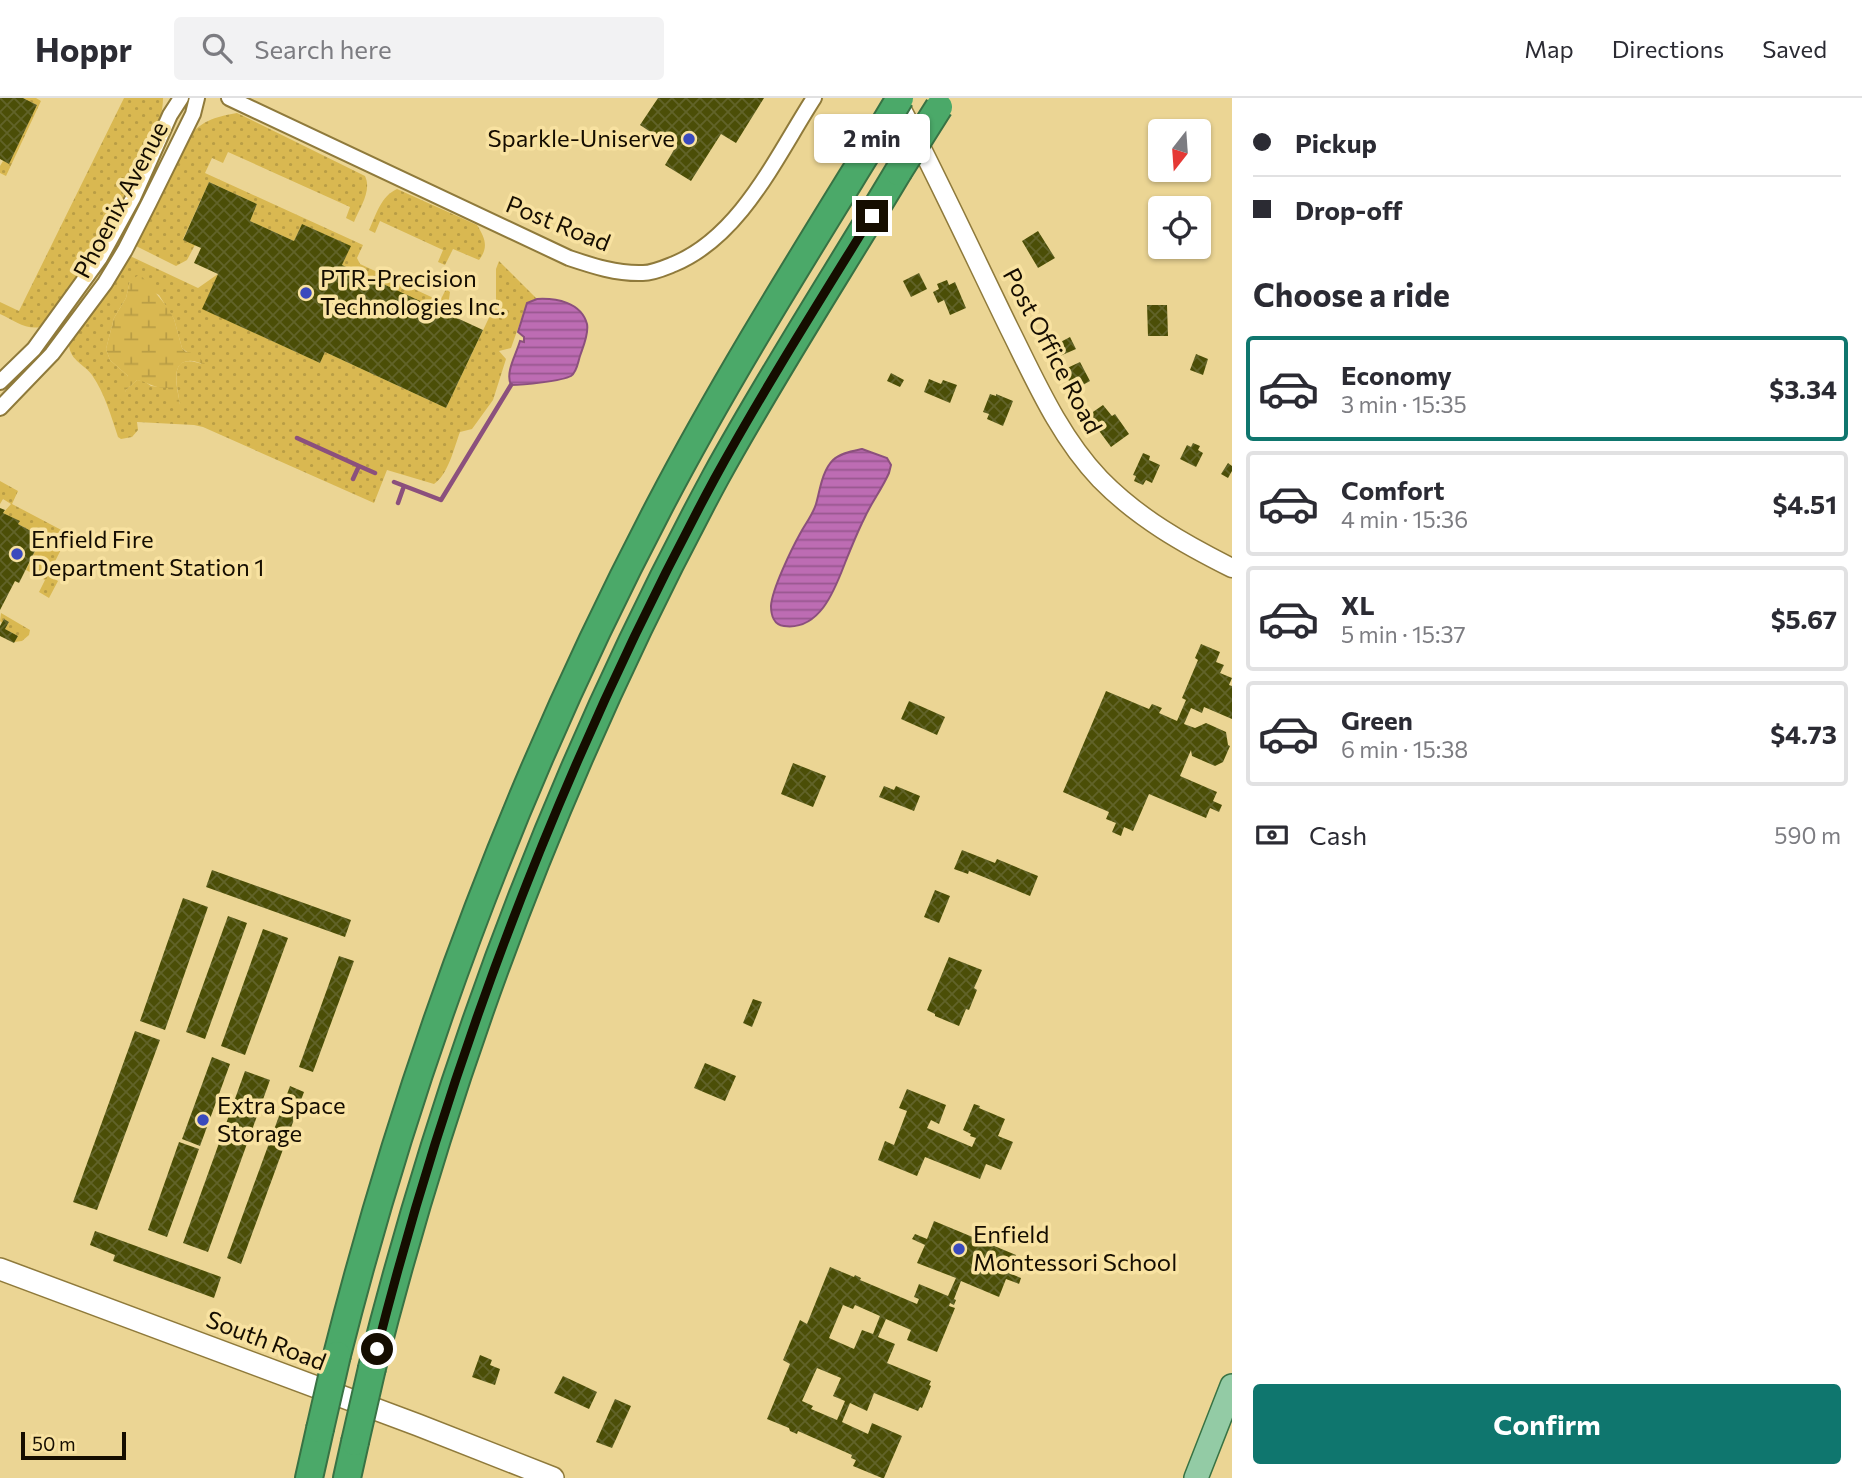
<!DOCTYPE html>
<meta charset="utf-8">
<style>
body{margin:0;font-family:Commissioner,sans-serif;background:#f2f2f3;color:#2b2b33;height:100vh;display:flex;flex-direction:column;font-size:26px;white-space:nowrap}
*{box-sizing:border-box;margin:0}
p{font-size:23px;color:#7c7c81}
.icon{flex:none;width:38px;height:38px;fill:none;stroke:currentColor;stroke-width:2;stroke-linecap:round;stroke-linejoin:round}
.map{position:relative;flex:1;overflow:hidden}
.drawer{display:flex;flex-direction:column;background:#fff;width:630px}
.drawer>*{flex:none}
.banner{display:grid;align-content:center;height:154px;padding:0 21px;background:#fff}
.needle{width:46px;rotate:197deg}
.tools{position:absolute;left:1148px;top:21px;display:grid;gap:14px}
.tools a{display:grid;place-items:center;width:63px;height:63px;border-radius:7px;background:#fff;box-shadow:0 2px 5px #0004;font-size:35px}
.scale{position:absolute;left:21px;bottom:18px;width:105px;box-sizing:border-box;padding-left:7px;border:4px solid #150d00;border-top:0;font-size:19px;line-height:24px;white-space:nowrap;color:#150d00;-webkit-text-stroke:5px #f8e2a1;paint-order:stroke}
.end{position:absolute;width:32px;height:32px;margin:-16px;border:9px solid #150d00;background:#fff;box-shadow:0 0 0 4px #fff}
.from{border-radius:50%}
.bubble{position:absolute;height:49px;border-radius:7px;background:#fff;box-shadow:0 2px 5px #0004;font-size:23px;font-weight:700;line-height:49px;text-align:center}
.banner b{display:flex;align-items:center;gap:24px;height:66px;font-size:26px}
.banner b+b{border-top:2px solid #e1e1e2}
.banner i{width:18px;height:18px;background:#2b2b33}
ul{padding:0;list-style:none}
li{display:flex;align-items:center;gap:21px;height:105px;margin:0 14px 10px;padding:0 7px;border:4px solid #e1e1e2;border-radius:7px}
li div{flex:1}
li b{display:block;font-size:26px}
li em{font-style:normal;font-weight:700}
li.current{border-color:#0f766e}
li>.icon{width:63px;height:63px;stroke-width:1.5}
h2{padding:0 21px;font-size:32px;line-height:84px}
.pay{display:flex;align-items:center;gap:18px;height:77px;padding:0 21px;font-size:26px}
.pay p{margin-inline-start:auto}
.cta{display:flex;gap:14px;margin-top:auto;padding:14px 21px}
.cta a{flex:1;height:80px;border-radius:7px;background:#0f766e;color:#fff;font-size:28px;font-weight:700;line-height:80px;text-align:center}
header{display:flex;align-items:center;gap:42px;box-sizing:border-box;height:98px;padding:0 35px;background:#fff;border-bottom:2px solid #e1e1e2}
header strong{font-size:33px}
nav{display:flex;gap:38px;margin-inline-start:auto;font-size:24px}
.search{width:490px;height:63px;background:#f2f2f3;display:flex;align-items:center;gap:18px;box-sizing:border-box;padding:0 24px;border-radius:7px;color:#7c7c81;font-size:26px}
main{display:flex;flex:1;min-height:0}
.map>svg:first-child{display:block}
</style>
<header>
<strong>Hoppr</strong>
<div class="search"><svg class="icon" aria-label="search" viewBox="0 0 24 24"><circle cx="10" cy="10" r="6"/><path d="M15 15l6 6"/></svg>Search here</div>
<nav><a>Map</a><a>Directions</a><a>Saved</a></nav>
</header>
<main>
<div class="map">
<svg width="1232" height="1380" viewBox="0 0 1232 1380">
<defs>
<pattern id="grass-dots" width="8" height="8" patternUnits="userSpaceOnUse" patternTransform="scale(1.75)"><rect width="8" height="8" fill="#d9b851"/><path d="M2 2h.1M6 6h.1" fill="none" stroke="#b99d45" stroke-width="1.8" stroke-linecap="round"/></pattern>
<pattern id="wetland-marsh" width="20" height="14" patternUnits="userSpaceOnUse" patternTransform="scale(1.75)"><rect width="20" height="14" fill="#d9b851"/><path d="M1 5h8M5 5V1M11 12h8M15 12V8" fill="none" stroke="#b99d45"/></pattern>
<pattern id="water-rules" width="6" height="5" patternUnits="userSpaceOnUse" patternTransform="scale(1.75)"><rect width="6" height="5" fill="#bd6cb3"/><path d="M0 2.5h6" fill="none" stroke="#98578f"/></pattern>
<pattern id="building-cross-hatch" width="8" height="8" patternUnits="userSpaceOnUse" patternTransform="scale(1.75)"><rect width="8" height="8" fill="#4b4e07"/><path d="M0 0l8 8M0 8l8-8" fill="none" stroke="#616329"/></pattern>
</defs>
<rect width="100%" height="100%" fill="#ebd594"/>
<path fill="url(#grass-dots)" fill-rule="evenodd" d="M23,0H36L41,3L6,78L0,75V68L3,63L9,65L37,7Z
M124,0H163C163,24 150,44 140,65C112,124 83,179 40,229C26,232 13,222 0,216V204L19,213Z
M237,15L365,78C372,93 360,109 354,124L346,120L350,109L228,54L223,65L212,60L205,75L363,147L357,160L360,166L440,203L446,191L450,194L449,201L443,214L342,167L350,148L302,126L294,143L250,123L257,106L209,84L183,141L195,147L187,162L176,168L136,148L186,43C199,23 215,19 237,15Z
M397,91L477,127C485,140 489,149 479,162L453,151L445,167L438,164L443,152L380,123L375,135L369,132C376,117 381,98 397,91Z
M130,158L198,190L218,176L203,211L320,265L325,254L446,310L496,205V171L499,163L537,201L527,205L511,250L499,253L506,261L493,302L472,331L460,334C454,350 448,377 434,386L387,372L374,405L203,329L194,327L137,324L138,332L132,339L121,341L118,339C111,318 105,296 92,277C84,266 71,263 69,248ZM130,183L159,197L174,221L182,250L202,266C167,254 177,285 180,307L168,290L151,288L144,283L137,282L126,292L123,298L128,278L110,262L106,251L114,220L126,200Z
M0,383L18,393L12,406L69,436L48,477L58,483L49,500L39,494L45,482L26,472L42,439L18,426L19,423L3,415L11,406L3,401L0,406Z
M1,515L30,532L29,537L22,543L14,544L18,538L5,531L9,524L4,521L2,525L0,523Z"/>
<path fill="url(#wetland-marsh)" d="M140,176L168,210L174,221L182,250L186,254L195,255L205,266C200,266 194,262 189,263C168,264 179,295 180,307L179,310L171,307L168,290C154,291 149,284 137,282L126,292L123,302L118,301L119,290L128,278L110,262L106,251L114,220L126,200L130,183Z"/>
<path fill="url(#water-rules)" stroke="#8b507d" stroke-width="2" d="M537,201C556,200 581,204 587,226C589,236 583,249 580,258C578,264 577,274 571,278C562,283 523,287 511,287C505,274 516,257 520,243L524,244V239L518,234L527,205Z
M862,351L887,360L891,367L889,375C882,391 871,405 864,421C857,435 851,450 845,465C835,491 820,533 784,528C774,527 771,517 771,508C772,491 792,450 801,434C806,425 813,416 816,406C820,392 822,373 833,362C840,355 853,353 862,351Z"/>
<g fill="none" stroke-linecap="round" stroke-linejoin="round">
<path stroke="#8b507d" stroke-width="4.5" d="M297,340L359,368
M353,381L359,368L375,375
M394,384L441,402L511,287
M398,405L404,388"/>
</g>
<path fill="url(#building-cross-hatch)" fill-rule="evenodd" d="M0,0H23L37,7L9,66L0,61Z
M658,0H764L736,45L721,36L691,83L665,67L675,50L640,27Z
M209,84L257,106L250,123L294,143L302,126L351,148L342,167L483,232L446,310L325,254L320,265L202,211L218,176L194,165L201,150L183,142Z
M1038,133L1055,160L1038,170L1022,143Z
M919,175L927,191L911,199L903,183Z
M947,182L949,187L955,184L966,210L950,217L944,202L938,205L933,194L939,191L937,186Z
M1147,207H1167L1168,238H1148Z
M1070,239L1076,251L1060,258L1055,247Z
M1196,256L1208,261L1203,277L1190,272Z
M1080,264L1090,283L1074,292L1063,272Z
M891,275L904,282L900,289L887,283Z
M929,281L941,286L943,282L957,287L950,305L924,294Z
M990,296L996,298V296L1013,303L1003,328L987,321L989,316L983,314Z
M1103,307L1112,318L1115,316L1129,336L1111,349L1097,330V327L1090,316Z
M1193,345L1200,348L1198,352L1203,355L1196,369L1180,361L1187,347L1191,349Z
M1143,355L1150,358L1149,362L1160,367L1152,385L1146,382L1143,387L1134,383L1136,378L1133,377Z
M1228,365L1232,368V373L1228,380L1221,376Z
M0,410L5,412L3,415L20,423L18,426L42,439L19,485L15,483L0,512Z
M4,521L9,524L5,531L18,538L14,545L0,538V528Z
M1201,546L1220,554L1216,564L1224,567L1220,575L1232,580L1229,587L1232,588V621L1204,609L1202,615L1191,610L1184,626L1195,630L1206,625L1226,634L1228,647L1230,648L1223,664L1215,668L1192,658L1191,652L1180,678L1217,694L1213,703L1222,707L1219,714L1210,710L1206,720L1149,696L1133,733L1124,729L1121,738L1112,734L1116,725L1106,721L1109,714L1063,694L1106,593L1149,611L1152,606L1162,610L1159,615L1177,623L1186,602L1182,600L1198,562L1195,560Z
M909,603L945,619L937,637L901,621Z
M793,665L826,678L813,709L781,696Z
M884,688L894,692L896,688L920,698L914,713L879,699Z
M962,752L995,765L997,761L1038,778L1030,798L969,773L968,776L954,771Z
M212,772L351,822L345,839L206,789Z
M935,792L950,798L939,825L924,819Z
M183,800L208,809L165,932L140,923Z
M228,818L247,825L205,941L186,934Z
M263,831L288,840L245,957L221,948Z
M339,858L354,863L313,974L299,969Z
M949,859L982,872L974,890L977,892L969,912L966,911L959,928L935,918V916L927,912Z
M753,901L762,904L752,929L743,925Z
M135,933L160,942L97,1112L73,1104Z
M212,959L230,966L200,1048L182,1041Z
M705,965L736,978L725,1003L694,990Z
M245,973L270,982L208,1154L183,1145Z
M290,988L304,994L241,1166L227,1160Z
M907,991L946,1007L939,1026L931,1022L927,1030L972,1049L976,1040L970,1038L971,1036L963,1032L974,1006L980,1008L979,1010L1005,1021L998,1038L1013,1044L1001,1072L986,1066L980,1081L925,1059L917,1078L878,1062L885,1043L894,1047L907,1013L899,1010Z
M179,1044L199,1051L167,1139L148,1132Z
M934,1123L1016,1157L1009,1175L1021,1180L1019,1186L1006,1181L999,1199L961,1183L954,1201L956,1202L954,1207L950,1205L949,1208L955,1210L937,1254L907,1242L911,1232L886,1221L878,1239L895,1246L887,1265L931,1283L929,1287L931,1288L922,1310L920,1309L918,1313L874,1295L867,1313L850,1305L842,1324L868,1336L872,1325L902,1338L884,1380H882L853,1368L856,1362L851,1360L852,1357L798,1333L797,1336L790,1333L789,1330L767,1321L790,1266L783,1262L800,1222L807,1226L830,1169L854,1179L855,1177L861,1180L860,1182L917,1206L919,1201L914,1199L919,1186L948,1198L956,1180L917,1165L925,1147L912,1141L915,1136L927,1141ZM843,1207L853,1211L855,1207L880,1218L873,1236L862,1232L854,1251L829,1240ZM817,1270L841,1280L833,1298L845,1303L837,1322L811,1311L813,1308L802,1303Z
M95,1133L221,1179L214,1200L113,1163L115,1157L90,1147Z
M480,1257L492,1262L490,1267L500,1271L495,1287L472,1279Z
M563,1278L597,1294L589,1311L554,1295Z
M615,1301L631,1308L612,1350L596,1344Z"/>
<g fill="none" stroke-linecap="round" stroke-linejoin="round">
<g stroke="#8f7a3b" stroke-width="18">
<path id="minor" d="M229,0L569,160C593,168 617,176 643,175C653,175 664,170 674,166C741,138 776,59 814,0
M0,284L34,251L100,160L133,100L170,17L181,0
M0,310L52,256L105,185L125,152L149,105L193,16L197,0"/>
</g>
<g stroke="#8f7a3b" stroke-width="21">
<path id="tertiary" d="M896,0C936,76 972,154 1009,230C1035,282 1059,338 1100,381C1138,420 1184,446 1232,470"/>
</g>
<g stroke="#8f7a3b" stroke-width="24">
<path id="secondary" d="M0,1171L418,1327L553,1380"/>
</g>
<g stroke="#387244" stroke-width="26">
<path id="primary" d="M1196,1380L1232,1288"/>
</g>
<g stroke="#387244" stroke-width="30">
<path id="motorway" d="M337,1257C412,961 518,678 660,407C727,279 804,157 879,35
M372,1270C451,958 562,664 715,380C772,276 837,176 898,74
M309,1380L320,1331
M347,1380L355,1344"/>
</g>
<use href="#minor" stroke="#fff" stroke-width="14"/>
<use href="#tertiary" stroke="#fff" stroke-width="18"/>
<use href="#secondary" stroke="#fff" stroke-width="21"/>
<use href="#primary" stroke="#93cba5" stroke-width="23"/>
<use href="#motorway" stroke="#4ba969" stroke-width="26"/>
<g stroke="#387244" stroke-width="30" stroke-linecap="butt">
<path id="motorway-bridge" d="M879,35L900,0
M898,74L939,9
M320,1331L337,1257
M355,1344L372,1270"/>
</g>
<use href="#motorway-bridge" stroke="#4ba969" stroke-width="26"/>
</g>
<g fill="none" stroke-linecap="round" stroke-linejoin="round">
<path stroke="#150d00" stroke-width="9" d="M377,1251C454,948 567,655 715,380C764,291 819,204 872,118"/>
</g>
<g fill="#3a4abd" stroke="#f8e2a1" stroke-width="2.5">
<circle cx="689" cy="41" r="7"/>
<circle cx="306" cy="195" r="7"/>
<circle cx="17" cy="456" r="7"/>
<circle cx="203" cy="1022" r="7"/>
<circle cx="959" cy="1151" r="7"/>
</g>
<g text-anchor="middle" stroke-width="7" stroke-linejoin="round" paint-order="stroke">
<g font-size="24" fill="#150d00" stroke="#f8e2a1" text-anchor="start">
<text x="675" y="49" text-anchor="end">Sparkle-Uniserve</text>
<text x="320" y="189">PTR-Precision<tspan x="320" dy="28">Technologies Inc.</tspan></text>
<text x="31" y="450">Enfield Fire<tspan x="31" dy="28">Department Station 1</tspan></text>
<text x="217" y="1016">Extra Space<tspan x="217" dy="28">Storage</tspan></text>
<text x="973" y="1145">Enfield<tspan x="973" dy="28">Montessori School</tspan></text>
</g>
<g font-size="24" fill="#150d00" stroke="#f8e2a1">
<text transform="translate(121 102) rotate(-62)" y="8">Phoenix Avenue</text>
<text transform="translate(558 126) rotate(22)" y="8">Post Road</text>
<text transform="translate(1052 253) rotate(62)" y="8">Post Office Road</text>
<text transform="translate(266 1243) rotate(21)" y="8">South Road</text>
</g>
</g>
</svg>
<div class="tools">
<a><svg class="needle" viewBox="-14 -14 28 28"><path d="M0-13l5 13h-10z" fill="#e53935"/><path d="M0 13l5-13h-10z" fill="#7c7c81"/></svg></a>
<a><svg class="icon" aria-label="locate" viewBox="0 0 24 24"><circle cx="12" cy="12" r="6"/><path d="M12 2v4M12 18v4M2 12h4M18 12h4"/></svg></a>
</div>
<div class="scale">50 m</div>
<i class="end from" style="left:377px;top:1251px"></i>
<i class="end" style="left:872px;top:118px"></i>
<div class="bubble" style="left:814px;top:16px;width:116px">2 min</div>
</div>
<section class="drawer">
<div class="banner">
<b><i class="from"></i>Pickup</b>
<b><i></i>Drop-off</b>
</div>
<h2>Choose a ride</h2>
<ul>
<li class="current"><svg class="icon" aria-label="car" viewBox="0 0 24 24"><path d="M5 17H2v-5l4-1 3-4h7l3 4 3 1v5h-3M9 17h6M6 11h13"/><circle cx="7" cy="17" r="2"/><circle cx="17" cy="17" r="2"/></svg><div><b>Economy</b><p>3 min · 15:35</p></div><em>$3.34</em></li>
<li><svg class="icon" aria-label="car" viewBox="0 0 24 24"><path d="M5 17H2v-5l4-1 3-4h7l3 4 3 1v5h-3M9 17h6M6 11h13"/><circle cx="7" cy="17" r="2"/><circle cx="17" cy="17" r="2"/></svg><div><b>Comfort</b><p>4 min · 15:36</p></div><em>$4.51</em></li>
<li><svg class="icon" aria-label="car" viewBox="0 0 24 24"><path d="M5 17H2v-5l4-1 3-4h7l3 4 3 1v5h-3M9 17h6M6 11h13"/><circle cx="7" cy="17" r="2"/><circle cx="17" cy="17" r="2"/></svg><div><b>XL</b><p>5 min · 15:37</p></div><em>$5.67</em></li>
<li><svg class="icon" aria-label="car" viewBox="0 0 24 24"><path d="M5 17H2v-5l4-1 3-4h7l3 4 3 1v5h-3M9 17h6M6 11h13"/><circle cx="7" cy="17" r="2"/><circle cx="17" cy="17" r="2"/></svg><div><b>Green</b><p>6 min · 15:38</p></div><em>$4.73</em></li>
</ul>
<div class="pay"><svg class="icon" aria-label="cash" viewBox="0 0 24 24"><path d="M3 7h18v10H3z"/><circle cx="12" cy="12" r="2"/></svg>Cash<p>590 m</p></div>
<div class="cta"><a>Confirm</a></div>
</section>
</main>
